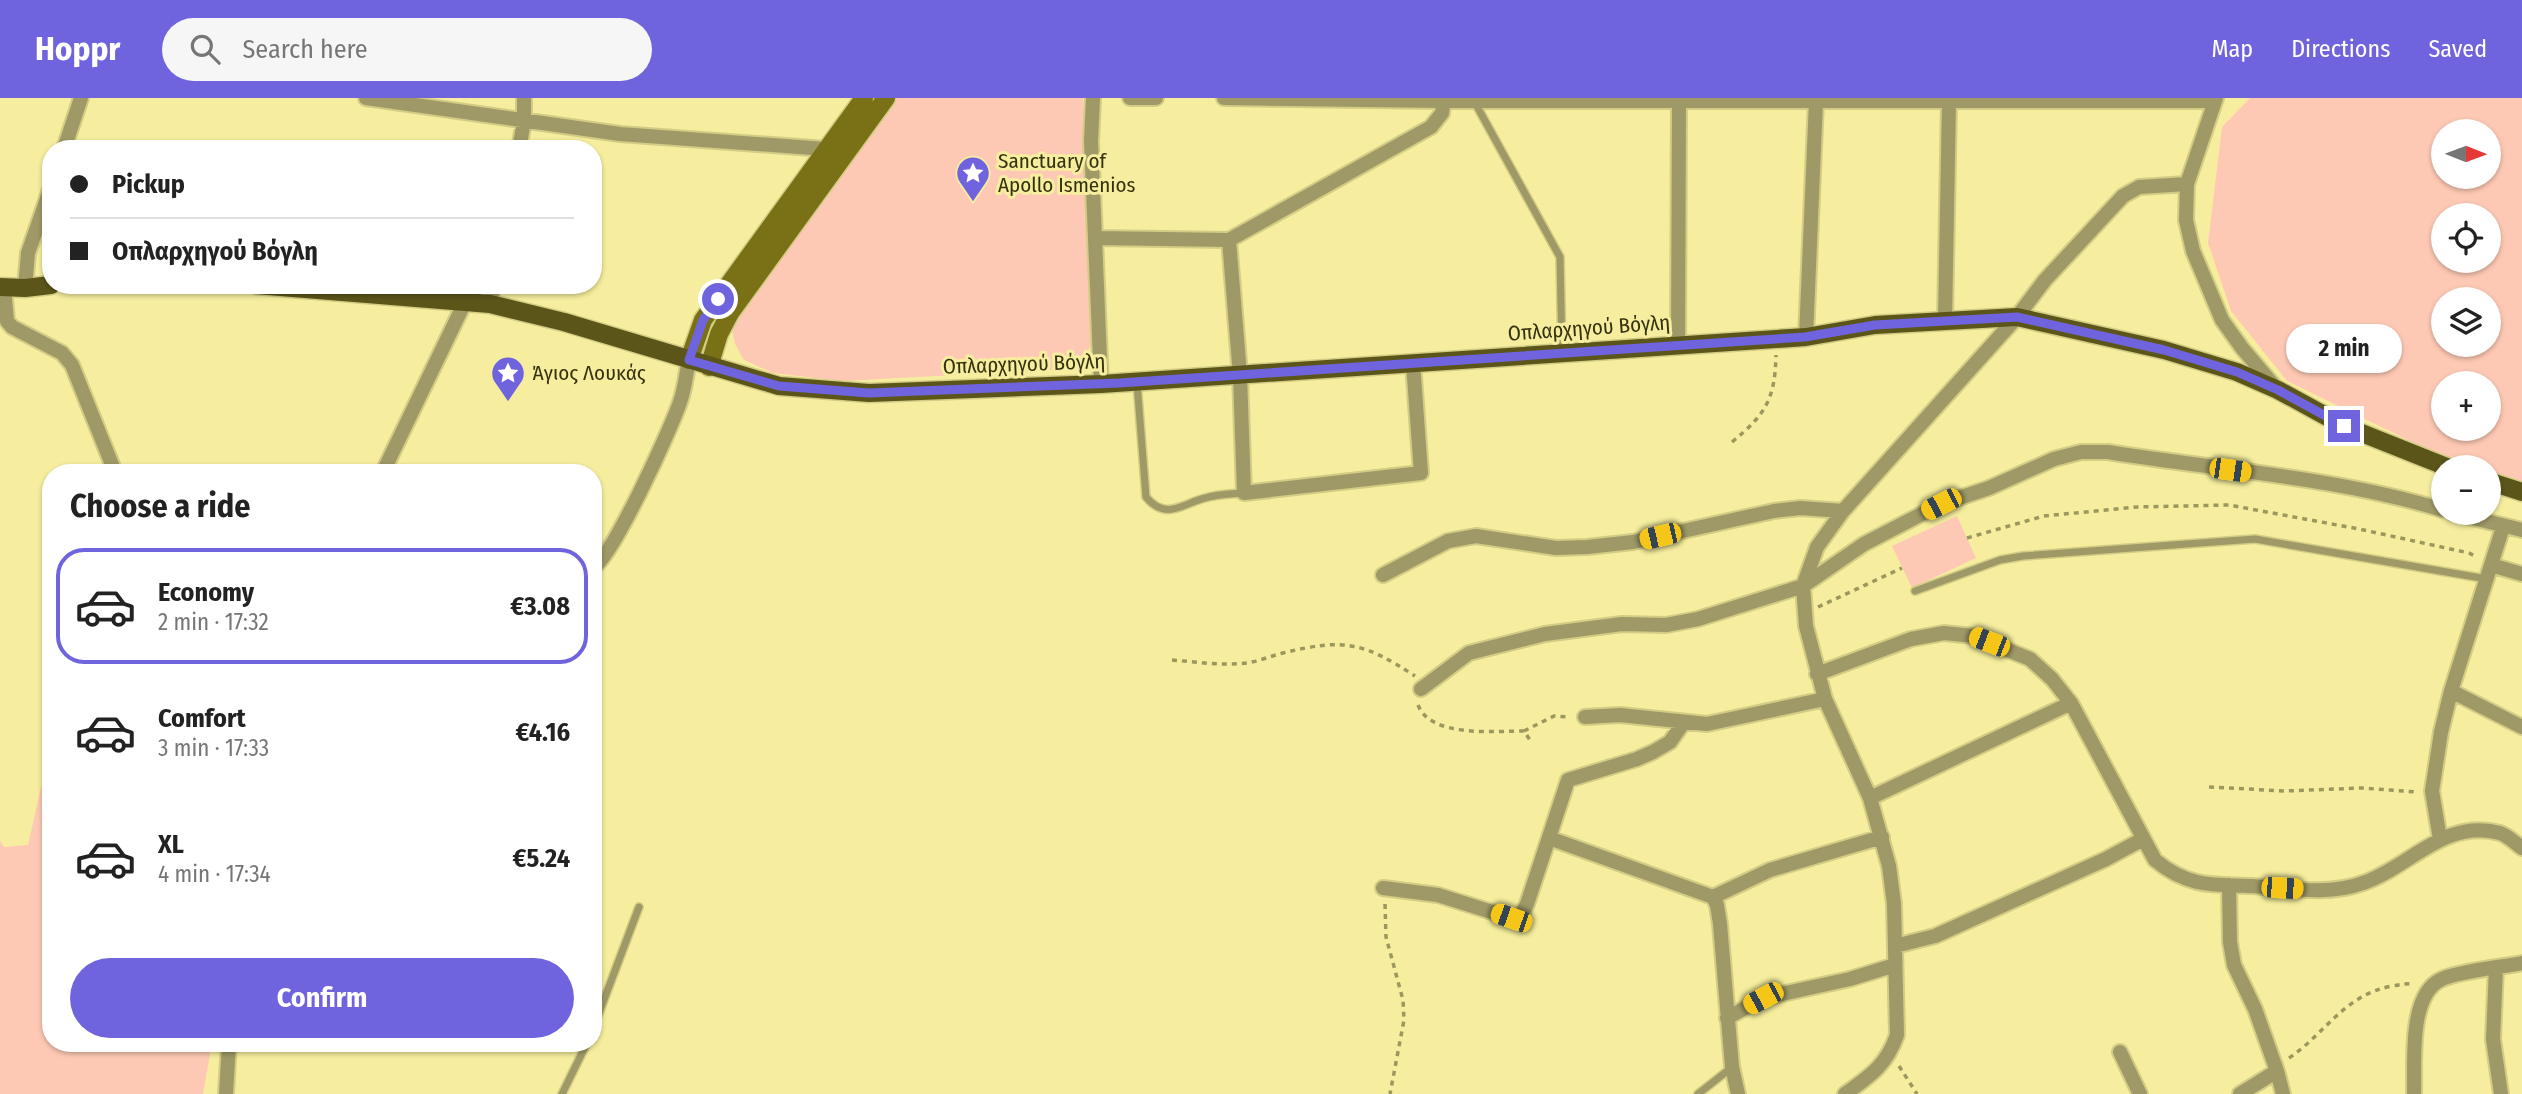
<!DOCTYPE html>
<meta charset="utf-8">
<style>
body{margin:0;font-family:"Fira Sans Condensed",sans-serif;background:#f6f6f6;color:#222;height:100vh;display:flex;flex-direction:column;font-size:26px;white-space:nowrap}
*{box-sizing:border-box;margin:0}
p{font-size:23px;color:#767676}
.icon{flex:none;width:38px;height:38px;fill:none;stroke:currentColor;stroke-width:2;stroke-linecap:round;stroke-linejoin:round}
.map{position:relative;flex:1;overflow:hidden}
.panel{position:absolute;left:42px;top:366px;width:560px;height:588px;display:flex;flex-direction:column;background:#fff;border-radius:28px;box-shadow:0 2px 5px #0004}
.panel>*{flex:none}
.banner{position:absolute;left:42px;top:42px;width:560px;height:154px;border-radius:28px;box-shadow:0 2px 5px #0004;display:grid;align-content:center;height:154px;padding:0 28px;background:#fff}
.needle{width:46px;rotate:91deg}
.tools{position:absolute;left:2431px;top:21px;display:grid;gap:14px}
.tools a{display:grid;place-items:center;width:70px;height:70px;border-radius:50%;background:#fff;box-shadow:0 2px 5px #0004;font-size:35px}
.end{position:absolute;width:32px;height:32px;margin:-16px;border:9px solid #6f64de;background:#fff;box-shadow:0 0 0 4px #fff}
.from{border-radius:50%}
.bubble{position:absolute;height:49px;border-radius:24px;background:#fff;box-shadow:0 2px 5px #0004;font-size:23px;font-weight:700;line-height:49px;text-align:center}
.car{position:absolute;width:21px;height:42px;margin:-21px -10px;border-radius:9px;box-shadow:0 0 5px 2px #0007;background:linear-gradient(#f5c518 24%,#345 0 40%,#f5c518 0 76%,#345 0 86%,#f5c518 0)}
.banner b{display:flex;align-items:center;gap:24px;height:66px;font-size:26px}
.banner b+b{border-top:2px solid #e0e0e0}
.banner i{width:18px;height:18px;background:#222}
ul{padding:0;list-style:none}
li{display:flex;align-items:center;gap:21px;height:116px;margin:0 14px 10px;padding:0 14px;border:4px solid transparent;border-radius:28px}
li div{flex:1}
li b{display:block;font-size:26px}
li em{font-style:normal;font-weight:700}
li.current{border-color:#6f64de}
li>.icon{width:63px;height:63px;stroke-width:1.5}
h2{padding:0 28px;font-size:32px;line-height:84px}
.cta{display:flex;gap:14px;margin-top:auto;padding:14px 28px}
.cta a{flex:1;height:80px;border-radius:42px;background:#6f64de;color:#fff;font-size:28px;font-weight:700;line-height:80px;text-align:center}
header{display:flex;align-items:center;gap:42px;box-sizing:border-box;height:98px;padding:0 35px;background:#6f64de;color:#fff}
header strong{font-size:33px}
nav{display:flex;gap:38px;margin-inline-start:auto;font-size:24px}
.search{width:490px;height:63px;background:#f6f6f6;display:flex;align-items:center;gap:18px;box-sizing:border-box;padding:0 24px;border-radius:38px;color:#767676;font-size:26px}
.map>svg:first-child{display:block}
</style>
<header>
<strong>Hoppr</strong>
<div class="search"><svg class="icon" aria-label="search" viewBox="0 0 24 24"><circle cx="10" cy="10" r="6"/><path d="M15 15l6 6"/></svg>Search here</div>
<nav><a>Map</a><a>Directions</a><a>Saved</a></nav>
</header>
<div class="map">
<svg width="2522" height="996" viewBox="0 0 2522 996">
<rect width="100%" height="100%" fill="#f6ee9e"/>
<path fill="#fec9b4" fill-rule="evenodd" d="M894,0H1083L1093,243L1084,261L1070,271L842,283L773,275L744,262L735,246L732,232L742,205Z
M2250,0H2522V385L2489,374L2488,369H2475L2443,359L2287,283L2231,213L2208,145L2222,29ZM2443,33H2488V79H2443ZM2443,117H2488V163H2443ZM2443,201H2488V247H2443ZM2443,285H2488V331H2443Z
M1957,418L1976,460L1912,490L1892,448Z
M51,682V945H209L210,957L203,996H0V743L4,749L28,747L41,689Z"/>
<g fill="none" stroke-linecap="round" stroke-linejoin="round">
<g stroke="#d3cc84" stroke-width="10">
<path id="lane" d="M1474,3L1560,159L1562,255
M1137,285L1146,399C1166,423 1182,406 1205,400C1218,396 1231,396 1244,395
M1915,493L2000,462L2023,458L2255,441L2487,481
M593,931L639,809
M562,996L587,945
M1698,996L1731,970"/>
</g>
<g stroke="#d3cc84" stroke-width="18">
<path id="street" d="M366,0L620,36L826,51
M1093,0L1091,43L1101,286
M1130,0H1156
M1224,0L1444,3H2214
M2216,0L2187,86L2186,122L2193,153L2222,222L2242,250L2276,290
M64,51L81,0
M519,51L524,23V0
M1096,140L1229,142L1431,29L1442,15L1444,0
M1229,142L1240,277L1244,395L1421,375L1413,265
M4,189L7,223L12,229L62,255L72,267L115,374
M25,190L28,155L51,89
M490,206L494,187
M1945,222L1949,3L1952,0
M1806,239L1816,3
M1678,247L1679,3
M383,374L465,204
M2452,415L2522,432
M2491,467L2522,476
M593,470C613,458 671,331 680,304C685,291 686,276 689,262
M1383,477L1448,443L1476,438L1556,450L1587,449L1633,444L1774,413L1800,410L1843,413
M1817,576L1911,541L1944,535L1973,538L2030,561L2052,581L2071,605L2155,762C2168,773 2181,780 2197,784C2214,788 2234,787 2251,788C2287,790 2328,798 2363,785C2410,769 2444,720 2500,735C2507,737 2515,745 2522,750
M1421,591L1469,555L1545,536L1622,526L1666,527L1698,521L1803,488L1864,446L1941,406L1989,390L2054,361L2081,354H2108C2219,372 2335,379 2443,412
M2451,593L2522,629
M1585,619L1620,617L1707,626L1825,601
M1870,700L2071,605
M1549,740L1713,799L1717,807L1720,826L1732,969L1738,996
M2440,741L2432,693L2441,634L2451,593L2503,429
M2229,787L2230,844L2234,867L2255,911L2277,973L2240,996
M1383,790L1438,797L1511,820H1520L1527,806L1568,682L1637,661L1653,654L1670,644L1684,624
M1713,799L1770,772L1882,739
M1895,848L1935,838L2106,761L2143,741
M2496,870L2493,941L2501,996
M1727,920L1763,900L1850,881L1895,867
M2120,954L2140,996
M2277,973L2283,996
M226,996L229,945
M1845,996C1870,978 1886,968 1897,937L1894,806L1889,768L1870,700L1825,601L1806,528L1803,488L1817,449L1843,413L2017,219L2045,182L2123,98L2139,89L2187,86
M2414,996C2415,965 2408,896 2442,881C2459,873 2502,869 2522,865"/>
</g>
<g stroke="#d3cc84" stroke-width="21">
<path id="secondary" d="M689,262L703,222L864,0
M709,269L719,236L730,215L886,0"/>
</g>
<g stroke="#d3cc84" stroke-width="21">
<path id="primary" d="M256,187L490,206L564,224L779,288L869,295L1101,286L1806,239L1875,227L2017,219L2164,252L2237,274L2278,292L2344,328L2447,369
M0,189L25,190L51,187
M2488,383L2522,394"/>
</g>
<path stroke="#9c975c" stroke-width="3.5" stroke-dasharray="5 5" stroke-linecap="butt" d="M1732,344C1766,316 1775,301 1776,257
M1967,440L2044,418L2137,409L2229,407L2359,431L2469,455L2477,459
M1818,509L1902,470
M1172,562C1197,564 1222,568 1247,565C1259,563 1271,558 1283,555C1344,540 1363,544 1415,578
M1418,607C1431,640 1494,633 1524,633L1532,645
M1524,633L1554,618L1569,619
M2209,689L2285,693L2362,690L2416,694
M1385,806L1386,839L1403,902L1404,922L1390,996
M2289,960C2326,935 2344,897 2392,888C2400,887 2406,885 2414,886
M1899,968L1917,996"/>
<use href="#lane" stroke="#9e9966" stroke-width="7"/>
<use href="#street" stroke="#9e9966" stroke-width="14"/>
<use href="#secondary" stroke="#7a7117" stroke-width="18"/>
<use href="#primary" stroke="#5b5519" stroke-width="18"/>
</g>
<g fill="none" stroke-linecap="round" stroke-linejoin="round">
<path stroke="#6f64de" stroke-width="9" d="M718,201L703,222L689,262L779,288L869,295L1119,285L1805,239L1875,227L2017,219L2164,252L2237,274L2278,292L2344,328"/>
</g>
<defs>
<g id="sight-pin" transform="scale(1.75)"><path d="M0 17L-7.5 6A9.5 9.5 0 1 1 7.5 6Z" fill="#6f64de" stroke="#f6ee9e"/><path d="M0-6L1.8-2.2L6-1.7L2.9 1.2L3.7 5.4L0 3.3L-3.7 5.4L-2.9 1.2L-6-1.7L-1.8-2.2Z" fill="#fff"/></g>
</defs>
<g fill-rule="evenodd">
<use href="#sight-pin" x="973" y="75"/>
<use href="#sight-pin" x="508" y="275"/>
</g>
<g text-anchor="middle" stroke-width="6" stroke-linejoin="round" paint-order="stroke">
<g font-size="21" fill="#353210" stroke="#f6ee9e" text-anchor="start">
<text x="998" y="70">Sanctuary of<tspan x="998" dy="24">Apollo Ismenios</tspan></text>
<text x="532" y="282">Άγιος Λουκάς</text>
</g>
<g font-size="21" fill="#353210" stroke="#f6ee9e">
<text transform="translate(1589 230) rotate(-4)" y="7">Οπλαρχηγού Βόγλη</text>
<text transform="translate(1024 266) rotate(-2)" y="7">Οπλαρχηγού Βόγλη</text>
</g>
</g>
</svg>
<div class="tools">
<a><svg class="needle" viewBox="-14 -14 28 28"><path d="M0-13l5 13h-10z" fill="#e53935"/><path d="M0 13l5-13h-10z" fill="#767676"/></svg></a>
<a><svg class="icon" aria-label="locate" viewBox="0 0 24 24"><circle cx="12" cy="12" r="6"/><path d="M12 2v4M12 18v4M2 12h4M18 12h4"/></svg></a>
<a><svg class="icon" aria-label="layers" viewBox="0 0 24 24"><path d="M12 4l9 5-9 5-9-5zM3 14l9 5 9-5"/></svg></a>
<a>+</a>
<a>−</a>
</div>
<i class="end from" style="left:718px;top:201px"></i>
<i class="end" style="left:2344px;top:328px"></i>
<div class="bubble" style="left:2286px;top:226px;width:116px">2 min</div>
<i class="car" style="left:2230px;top:372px;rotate:98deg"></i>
<i class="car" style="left:1941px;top:406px;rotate:243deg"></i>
<i class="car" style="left:1660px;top:438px;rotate:257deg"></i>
<i class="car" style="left:1989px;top:544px;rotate:291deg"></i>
<i class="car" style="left:2282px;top:790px;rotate:93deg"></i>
<i class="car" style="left:1511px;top:820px;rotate:289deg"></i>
<i class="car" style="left:1763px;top:900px;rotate:242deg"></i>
<div class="banner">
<b><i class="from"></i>Pickup</b>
<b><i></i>Οπλαρχηγού Βόγλη</b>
</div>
<section class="panel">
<h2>Choose a ride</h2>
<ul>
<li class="current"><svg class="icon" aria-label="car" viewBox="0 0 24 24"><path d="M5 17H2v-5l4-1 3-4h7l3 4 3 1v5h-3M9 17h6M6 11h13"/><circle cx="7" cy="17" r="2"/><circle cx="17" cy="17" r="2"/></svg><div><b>Economy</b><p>2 min · 17:32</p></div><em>€3.08</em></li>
<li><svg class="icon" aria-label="car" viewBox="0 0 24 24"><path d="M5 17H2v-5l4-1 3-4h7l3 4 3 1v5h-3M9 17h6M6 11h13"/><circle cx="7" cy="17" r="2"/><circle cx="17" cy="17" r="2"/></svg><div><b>Comfort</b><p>3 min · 17:33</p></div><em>€4.16</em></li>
<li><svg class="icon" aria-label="car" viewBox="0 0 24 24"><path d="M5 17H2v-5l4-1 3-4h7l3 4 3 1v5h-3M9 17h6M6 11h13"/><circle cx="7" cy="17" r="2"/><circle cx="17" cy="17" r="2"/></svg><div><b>XL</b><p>4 min · 17:34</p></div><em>€5.24</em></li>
</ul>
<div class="cta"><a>Confirm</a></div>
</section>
</div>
